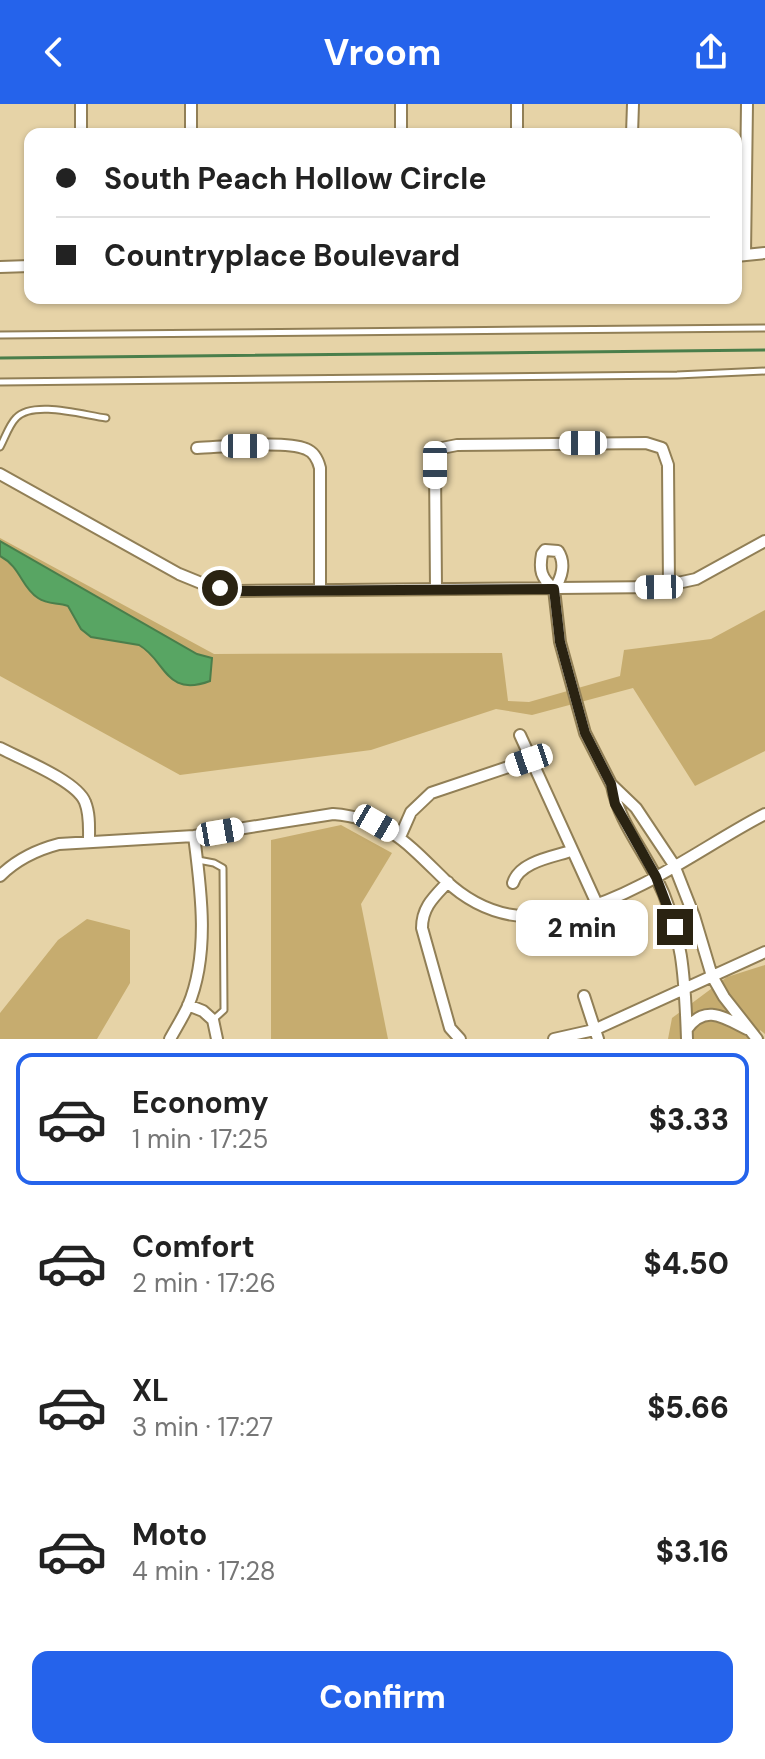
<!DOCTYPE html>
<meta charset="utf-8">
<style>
body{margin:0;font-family:"DM Sans",sans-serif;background:#f6f6f6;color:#222;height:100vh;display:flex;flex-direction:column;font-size:30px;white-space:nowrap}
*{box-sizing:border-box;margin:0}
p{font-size:26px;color:#767676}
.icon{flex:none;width:44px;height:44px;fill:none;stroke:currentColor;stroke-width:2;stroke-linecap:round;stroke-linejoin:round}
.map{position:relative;height:935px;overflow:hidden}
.panel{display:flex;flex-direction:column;background:#fff;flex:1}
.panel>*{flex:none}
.top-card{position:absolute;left:24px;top:24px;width:718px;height:176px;border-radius:16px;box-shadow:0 2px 6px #0004;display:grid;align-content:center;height:176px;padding:0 32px;background:#fff}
.end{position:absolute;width:36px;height:36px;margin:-18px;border:10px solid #2a2312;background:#fff;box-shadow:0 0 0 4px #fff}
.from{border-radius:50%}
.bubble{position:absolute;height:56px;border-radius:16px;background:#fff;box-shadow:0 2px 6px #0004;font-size:26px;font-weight:800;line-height:56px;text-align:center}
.car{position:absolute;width:24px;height:48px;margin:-24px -12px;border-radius:10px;box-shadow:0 0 6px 2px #0007;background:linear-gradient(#fff 24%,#345 0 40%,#fff 0 76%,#345 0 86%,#fff 0)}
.top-card b{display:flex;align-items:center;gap:28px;height:76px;font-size:30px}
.top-card b+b{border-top:2px solid #e0e0e0}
.top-card i{width:20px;height:20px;background:#222}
ul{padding:14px 0 0;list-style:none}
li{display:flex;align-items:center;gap:24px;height:132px;margin:0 16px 12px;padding:0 16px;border:4px solid transparent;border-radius:16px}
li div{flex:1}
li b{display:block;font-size:30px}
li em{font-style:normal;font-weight:800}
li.on{border-color:#2563eb}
li>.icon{width:72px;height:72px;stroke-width:1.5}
.action{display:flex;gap:16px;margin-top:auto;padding:16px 32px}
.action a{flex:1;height:92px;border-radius:16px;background:#2563eb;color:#fff;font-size:32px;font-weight:800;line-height:92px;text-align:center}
header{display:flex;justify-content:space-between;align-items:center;height:104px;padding:0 32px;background:#2563eb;color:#fff;font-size:36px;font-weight:800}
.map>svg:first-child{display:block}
</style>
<header><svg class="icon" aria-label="back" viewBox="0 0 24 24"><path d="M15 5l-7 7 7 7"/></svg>Vroom<svg class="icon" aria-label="share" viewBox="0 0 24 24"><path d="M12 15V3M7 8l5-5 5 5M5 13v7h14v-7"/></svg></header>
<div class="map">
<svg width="765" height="935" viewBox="0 0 765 935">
<rect width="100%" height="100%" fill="#e6d3a7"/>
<path fill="#c6ac6f" d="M0,434L214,550L502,549L508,597L529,598L620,572L624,546L711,535L765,506V647L695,682L633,584L532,611L496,605L371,646L180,671L0,572Z
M341,721L392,749L361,800L388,935H271V736Z
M87,815L130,826V879L97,935H0V909L58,836Z
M765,861V930L760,926L759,935H668L672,914L727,873Z"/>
<path fill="#58a563" stroke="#4a7e4b" stroke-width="2" d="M0,437L197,550L212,554L210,577C165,594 166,556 139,541L91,533L81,525L68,502C57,498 48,501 38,494C21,483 21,463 0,452Z"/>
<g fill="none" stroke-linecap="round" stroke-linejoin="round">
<path stroke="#4a7e4b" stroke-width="3" d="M0,254L765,246"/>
<g stroke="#917f56" stroke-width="9">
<path id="lane" d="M0,231L765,224
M0,278L677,271L765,267
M0,343C5,334 9,321 16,314C33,296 83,311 106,314
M198,756L214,759L223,764L224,906L214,915"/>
</g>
<g stroke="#917f56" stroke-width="14">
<path id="street" d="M81,0V30
M191,0V30
M401,30V0
M517,30V0
M632,30L633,0
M745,150L747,0
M736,152L765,149
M0,163L30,162
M197,344C222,343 285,336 306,345C314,348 318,356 320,364V486
M0,370L179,470L206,481L238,487L659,483L696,475L765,437
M436,484L435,361L442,344L457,341L646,339L662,344L668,361L669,481
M554,485C541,474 539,466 542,450L545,446L558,447C566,459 562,474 554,485L560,538L585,629L611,680L636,704L674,761L694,812L712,872L724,893L757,935
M520,631L597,800
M0,644C21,655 77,677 85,698C90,710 89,724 89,736
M612,682C618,714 640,742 655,771C683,826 685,875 687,935
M400,733L411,708L431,689L529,656
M0,772C17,755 36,746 59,740L194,732L333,710C387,714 409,741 445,776C545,871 671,758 765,710
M448,778C434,793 422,803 422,824L450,924L460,935
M513,779C519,758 552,753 571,747
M584,892L598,935
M188,901L203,907L213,916L217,935
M687,925C705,900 723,913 747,925
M170,935C176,924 183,913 188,902C210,850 201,786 194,732
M554,935L594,926L765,848"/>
</g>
<use href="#lane" stroke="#fff" stroke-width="5"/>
<use href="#street" stroke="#fff" stroke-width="10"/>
</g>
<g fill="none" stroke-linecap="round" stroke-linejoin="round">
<path stroke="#2a2312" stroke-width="10" d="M220,484L238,487L554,485L560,538L585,629L611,680L615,700L656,773L675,823"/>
</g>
</svg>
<i class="end from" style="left:220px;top:484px"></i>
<i class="end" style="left:675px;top:823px"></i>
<div class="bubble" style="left:516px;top:796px;width:132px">2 min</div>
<i class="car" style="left:583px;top:339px;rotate:270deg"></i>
<i class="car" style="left:245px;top:342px;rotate:90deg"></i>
<i class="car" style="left:435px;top:361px;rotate:180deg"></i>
<i class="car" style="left:659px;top:483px;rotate:269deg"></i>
<i class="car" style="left:529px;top:656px;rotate:251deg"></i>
<i class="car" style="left:376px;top:719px;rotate:120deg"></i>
<i class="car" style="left:220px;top:728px;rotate:80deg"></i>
<div class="top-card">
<b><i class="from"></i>South Peach Hollow Circle</b>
<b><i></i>Countryplace Boulevard</b>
</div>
</div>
<section class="panel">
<ul>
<li class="on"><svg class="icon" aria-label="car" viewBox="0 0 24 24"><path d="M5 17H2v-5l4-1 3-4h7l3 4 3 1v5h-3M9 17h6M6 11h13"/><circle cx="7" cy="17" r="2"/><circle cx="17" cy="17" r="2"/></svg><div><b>Economy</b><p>1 min · 17:25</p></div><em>$3.33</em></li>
<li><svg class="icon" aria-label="car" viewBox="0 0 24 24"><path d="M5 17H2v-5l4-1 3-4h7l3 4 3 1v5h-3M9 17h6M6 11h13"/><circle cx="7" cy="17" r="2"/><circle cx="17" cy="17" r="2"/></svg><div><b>Comfort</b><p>2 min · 17:26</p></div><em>$4.50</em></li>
<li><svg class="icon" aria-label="car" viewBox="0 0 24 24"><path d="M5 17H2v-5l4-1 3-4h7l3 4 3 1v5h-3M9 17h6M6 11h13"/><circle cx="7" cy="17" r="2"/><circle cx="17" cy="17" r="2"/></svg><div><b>XL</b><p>3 min · 17:27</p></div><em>$5.66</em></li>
<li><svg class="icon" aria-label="car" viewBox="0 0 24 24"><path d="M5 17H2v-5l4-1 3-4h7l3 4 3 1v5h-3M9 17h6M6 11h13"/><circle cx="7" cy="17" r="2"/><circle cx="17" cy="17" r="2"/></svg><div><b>Moto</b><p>4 min · 17:28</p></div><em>$3.16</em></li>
</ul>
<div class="action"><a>Confirm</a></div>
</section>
